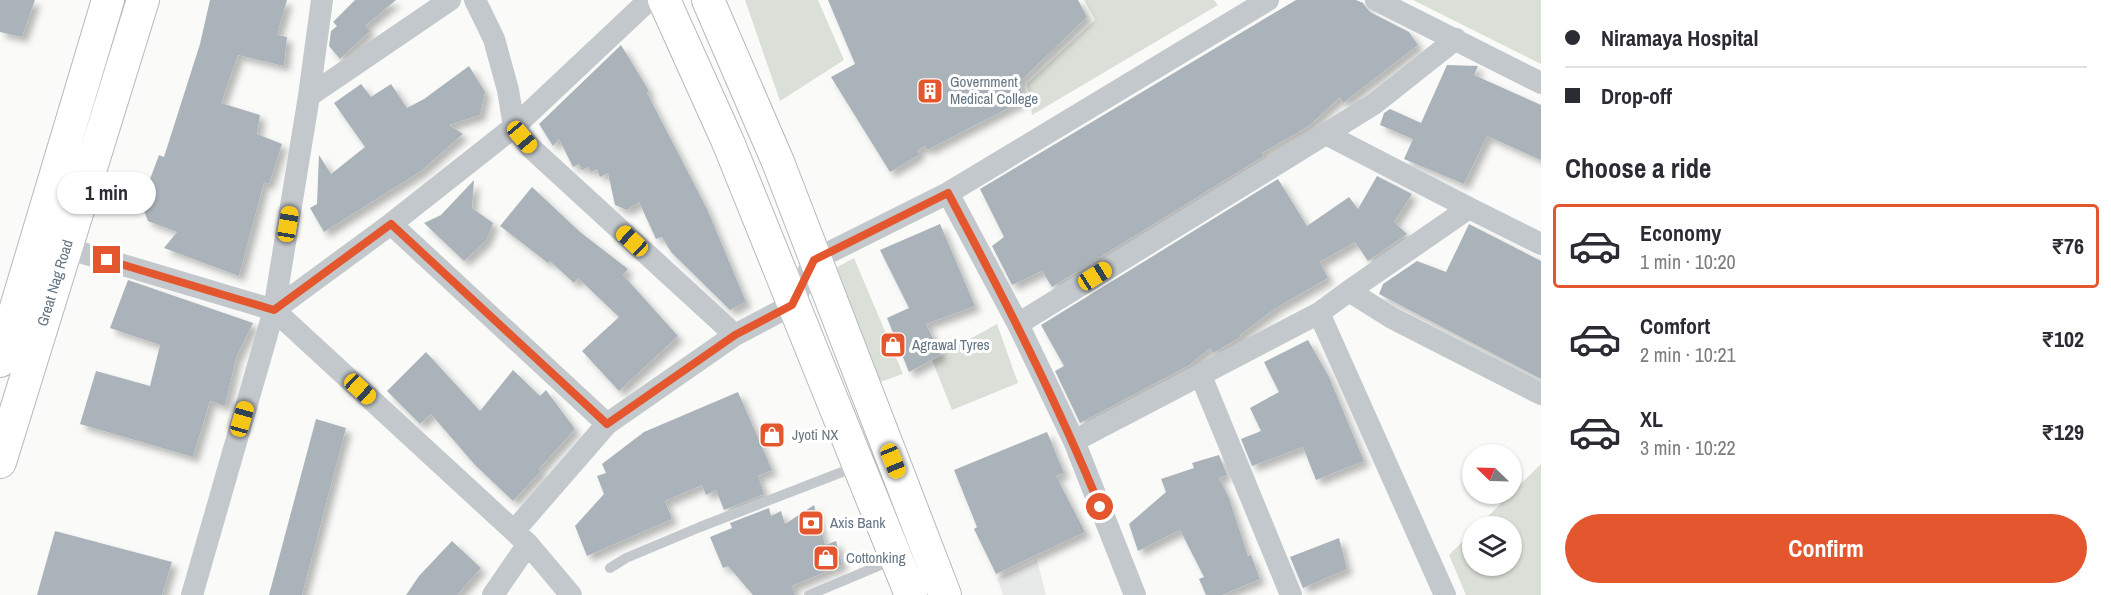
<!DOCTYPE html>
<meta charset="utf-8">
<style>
body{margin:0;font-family:"Archivo Narrow",sans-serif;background:#f2f2f3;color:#2b2b33;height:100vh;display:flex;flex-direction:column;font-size:22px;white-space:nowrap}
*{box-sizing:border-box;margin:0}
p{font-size:20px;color:#7c7c81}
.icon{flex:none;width:33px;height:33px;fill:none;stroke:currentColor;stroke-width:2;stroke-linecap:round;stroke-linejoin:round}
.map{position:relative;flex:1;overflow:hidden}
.drawer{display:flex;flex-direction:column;background:#fff;width:570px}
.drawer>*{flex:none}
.hud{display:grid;align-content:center;height:132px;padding:0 24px;background:#fff}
.needle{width:39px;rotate:293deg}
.fabs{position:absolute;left:1462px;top:444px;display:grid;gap:12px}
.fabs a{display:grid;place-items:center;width:60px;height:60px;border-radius:50%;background:#fff;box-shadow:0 2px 4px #0004;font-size:30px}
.end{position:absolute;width:27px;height:27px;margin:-14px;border:8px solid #e4572e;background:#fff;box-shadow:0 0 0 3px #fff}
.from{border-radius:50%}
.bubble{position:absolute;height:42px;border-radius:21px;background:#fff;box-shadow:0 2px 4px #0004;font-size:20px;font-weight:700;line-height:42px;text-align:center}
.car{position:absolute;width:18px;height:36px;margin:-18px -9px;border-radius:8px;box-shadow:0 0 4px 2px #0007;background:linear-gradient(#f5c518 24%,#345 0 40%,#f5c518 0 76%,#345 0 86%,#f5c518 0)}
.hud b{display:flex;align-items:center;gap:21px;height:57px;font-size:22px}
.hud b+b{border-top:2px solid #e1e1e2}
.hud i{width:15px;height:15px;background:#2b2b33}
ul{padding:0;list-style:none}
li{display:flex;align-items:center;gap:18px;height:84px;margin:0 12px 9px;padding:0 12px;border:3px solid transparent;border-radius:6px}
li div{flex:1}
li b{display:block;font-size:22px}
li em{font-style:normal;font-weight:700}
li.selected{border-color:#e4572e}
li>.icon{width:54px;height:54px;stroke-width:1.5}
h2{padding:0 24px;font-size:27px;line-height:72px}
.primary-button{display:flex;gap:12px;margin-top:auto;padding:12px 24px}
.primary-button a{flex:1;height:69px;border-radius:36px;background:#e4572e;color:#fff;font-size:24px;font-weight:700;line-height:69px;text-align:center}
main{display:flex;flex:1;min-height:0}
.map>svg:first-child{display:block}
</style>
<main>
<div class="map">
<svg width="1541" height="595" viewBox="0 0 1541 595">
<defs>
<filter id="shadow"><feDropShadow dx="5.5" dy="5.5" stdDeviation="3" flood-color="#0004"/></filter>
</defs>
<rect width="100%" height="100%" fill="#fafaf8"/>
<path fill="#e8e9e9" d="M1037,560L1046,595H1003L997,578Z"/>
<path fill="#dadfd7" d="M745,0H818L844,60L780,101Z
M1084,0H1214L1218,5L1032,115L1027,84L1095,20Z
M1413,0H1541V64Z
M854,258L903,374L880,382L832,270Z
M997,324L1018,383L952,410L932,360Z
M1541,464V595H1466L1449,555L1473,531V566H1512V526H1478Z"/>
<path fill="#aab3b9" filter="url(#shadow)" d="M0,0H35L22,37L0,32Z
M210,0H287L277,35L287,37L284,66L238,55L221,103L260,115L257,134L282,144L269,184L264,182L239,276L164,248L177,232L148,221L141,203L159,155L164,157L200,44Z
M355,0H396L365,26L370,31L340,59L329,46L331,31L337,26L333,22Z
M828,0H1078L1087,17L1022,80L1020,102L927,150L925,146L918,150L919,155L890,172L831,77L855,64Z
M1296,0H1356L1363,3L1370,12L1409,32L1418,45L1343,103L1340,97L1309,126L1262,153L1264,156L1052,287L1042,271L1012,285L992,246L1004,237L980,189Z
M621,45L649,91L647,93L707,209L746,302L730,310L671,252L662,237L656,239L639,202L627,210L615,205L608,173L600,177L597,169L591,172L588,167L582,170L579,164L573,167L559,139L553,146L539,124Z
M1447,65L1478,66L1474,75L1541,105V160L1487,136L1464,184L1404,159L1413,139L1380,125L1384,113L1390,109L1421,123Z
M469,66L485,92L480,115L449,125L463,134L421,171L324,232L310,208L317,204L319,155L331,174L365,147L334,103L361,84L371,97L391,84L407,108L424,99Z
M1377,176L1412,194L1394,222L1407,234L1368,261L1355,242L1320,262L1328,278L1276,308L1240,335L1241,337L1213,353L1210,348L1188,366L1080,423L1055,371L1064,366L1041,325L1278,179L1307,226L1349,197L1358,209Z
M474,180L472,208L493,223L486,241L464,261L424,223L441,215Z
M532,187L580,232L628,269L623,275L678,336L619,391L582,351L619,317L578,278L574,283L550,261L548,263L500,226Z
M940,224L975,306L926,324L941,355L909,372L887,318L909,308L880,250Z
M1469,224L1541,261V379L1379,294L1383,284L1417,261L1446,272Z
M128,280L253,323L236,358L225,406L210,401L193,457L80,424L96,371L150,386L160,345L110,328Z
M1308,340L1329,377L1364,461L1316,480L1303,447L1252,466L1241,439L1261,431L1250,408L1279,392L1264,362Z
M426,352L480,411L513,370L540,396L546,390L575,429L539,469L541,471L513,501L475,465L431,414L420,424L387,391Z
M738,392L772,470L758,476L764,494L724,510L716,490L706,495L702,485L665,501L672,519L587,556L575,526L604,494L597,476L606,473L602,464L644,432Z
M316,419L346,428L302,595H269Z
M1047,432L1064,473L1056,476L1085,532L996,574L974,529L977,527L954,470Z
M1219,455L1227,475L1219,478L1229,498L1248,556L1251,555L1260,579L1222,595H1206L1199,579L1204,577L1180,530L1138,551L1129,524L1166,492L1161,479L1194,468L1192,463Z
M814,505L825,545L836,541L842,565L792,586L795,595H753L728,566L723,568L710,537L732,528L730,523L769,508L771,516L781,511L785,524Z
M55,531L172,562L162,595H37Z
M1339,538L1347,569L1303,588L1290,557Z
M452,541L481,568L457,595H406L419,576Z"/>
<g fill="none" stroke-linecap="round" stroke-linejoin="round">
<g stroke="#b3babf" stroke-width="34">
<path id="secondary" d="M664,0L728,142L911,595
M708,0L778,162L945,595
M0,361L108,0
M0,462L143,0"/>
</g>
<path stroke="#c3c8cc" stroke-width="10" d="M610,568L626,558L700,527L855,467
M809,595L895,559"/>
<path stroke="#c3c8cc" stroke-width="22" d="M475,0L494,39L508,90L514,127L530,147L735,335
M1376,0L1541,83
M309,96L450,0
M1324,133L1469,208L1349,291
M948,193L1018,324L1074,441L1135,595
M1469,208L1541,244
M391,224L607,424
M66,248L274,310L528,544L571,595
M274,310L391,224L514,127L649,0
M1319,313L1445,595
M1018,324L1374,104L1456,39
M1201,376L1291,595
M1074,441L1319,313L1349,291L1392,318L1541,394
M514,531L607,424L735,335L792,305L814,260L948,193L1268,0
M192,595L274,310L309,96L322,0
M493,595L528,544"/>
<use href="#secondary" stroke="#fff" stroke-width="32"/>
</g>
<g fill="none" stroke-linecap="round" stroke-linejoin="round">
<path stroke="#e4572e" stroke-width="8" d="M107,260L274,310L391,224L607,424L735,335L792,305L814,260L948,193C1003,296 1056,399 1100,507"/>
</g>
<defs>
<g id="building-square" transform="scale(1.35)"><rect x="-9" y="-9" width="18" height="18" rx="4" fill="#e4572e" stroke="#fff"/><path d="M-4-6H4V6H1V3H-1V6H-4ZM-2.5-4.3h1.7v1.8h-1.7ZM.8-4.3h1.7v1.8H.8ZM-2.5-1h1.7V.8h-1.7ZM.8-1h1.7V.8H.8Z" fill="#fff"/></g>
<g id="shop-square" transform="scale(1.35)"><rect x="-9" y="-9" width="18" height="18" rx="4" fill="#e4572e" stroke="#fff"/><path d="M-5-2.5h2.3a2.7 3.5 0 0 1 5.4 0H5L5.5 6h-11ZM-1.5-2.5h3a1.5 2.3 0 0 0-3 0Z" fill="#fff"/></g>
<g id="bank-square" transform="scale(1.35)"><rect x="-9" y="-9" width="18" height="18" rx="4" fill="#e4572e" stroke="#fff"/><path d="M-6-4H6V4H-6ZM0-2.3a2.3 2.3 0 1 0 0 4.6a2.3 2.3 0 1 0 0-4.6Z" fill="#fff"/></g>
</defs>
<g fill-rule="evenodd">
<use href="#building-square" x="930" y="91"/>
<use href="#shop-square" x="893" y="345"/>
<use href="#shop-square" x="772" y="435"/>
<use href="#bank-square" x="811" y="523"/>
<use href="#shop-square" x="826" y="558"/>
</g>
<g text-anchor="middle" stroke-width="6" stroke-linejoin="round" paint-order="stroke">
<g font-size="15" fill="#657683" stroke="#fff" text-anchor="start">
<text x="950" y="87">Government<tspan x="950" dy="17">Medical College</tspan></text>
<text x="912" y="350">Agrawal Tyres</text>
<text x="792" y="440">Jyoti NX</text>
<text x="830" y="528">Axis Bank</text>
<text x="846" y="563">Cottonking</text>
</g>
<g font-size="15" fill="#657683" stroke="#fff">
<text transform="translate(55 283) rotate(-73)" y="5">Great Nag Road</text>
</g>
</g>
</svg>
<div class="fabs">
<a><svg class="needle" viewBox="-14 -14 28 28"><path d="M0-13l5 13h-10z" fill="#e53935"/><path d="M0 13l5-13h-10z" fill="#7c7c81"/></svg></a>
<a><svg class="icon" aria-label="layers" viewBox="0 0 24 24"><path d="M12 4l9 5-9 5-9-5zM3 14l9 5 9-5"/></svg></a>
</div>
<i class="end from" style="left:1100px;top:507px"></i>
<i class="end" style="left:107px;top:260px"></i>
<div class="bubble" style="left:57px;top:172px;width:99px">1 min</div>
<i class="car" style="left:522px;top:137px;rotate:140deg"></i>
<i class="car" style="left:288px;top:224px;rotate:9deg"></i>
<i class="car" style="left:632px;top:241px;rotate:313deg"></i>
<i class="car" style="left:1095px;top:276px;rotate:58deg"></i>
<i class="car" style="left:360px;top:389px;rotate:133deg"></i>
<i class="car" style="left:242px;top:419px;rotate:16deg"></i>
<i class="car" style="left:893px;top:461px;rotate:158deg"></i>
</div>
<section class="drawer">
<div class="hud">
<b><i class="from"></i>Niramaya Hospital</b>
<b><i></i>Drop-off</b>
</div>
<h2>Choose a ride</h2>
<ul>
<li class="selected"><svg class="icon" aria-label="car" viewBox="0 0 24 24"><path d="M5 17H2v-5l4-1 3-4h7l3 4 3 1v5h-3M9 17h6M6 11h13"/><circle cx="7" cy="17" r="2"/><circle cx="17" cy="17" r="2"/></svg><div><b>Economy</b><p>1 min · 10:20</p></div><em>₹76</em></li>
<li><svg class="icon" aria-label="car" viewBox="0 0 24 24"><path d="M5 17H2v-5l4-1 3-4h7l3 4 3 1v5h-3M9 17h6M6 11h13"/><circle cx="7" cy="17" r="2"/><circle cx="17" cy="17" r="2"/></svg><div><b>Comfort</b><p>2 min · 10:21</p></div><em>₹102</em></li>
<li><svg class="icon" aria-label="car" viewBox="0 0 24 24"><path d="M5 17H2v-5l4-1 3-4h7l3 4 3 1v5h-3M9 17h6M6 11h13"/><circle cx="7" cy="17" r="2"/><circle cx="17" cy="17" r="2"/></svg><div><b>XL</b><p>3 min · 10:22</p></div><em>₹129</em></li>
</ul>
<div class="primary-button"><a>Confirm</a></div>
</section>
</main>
